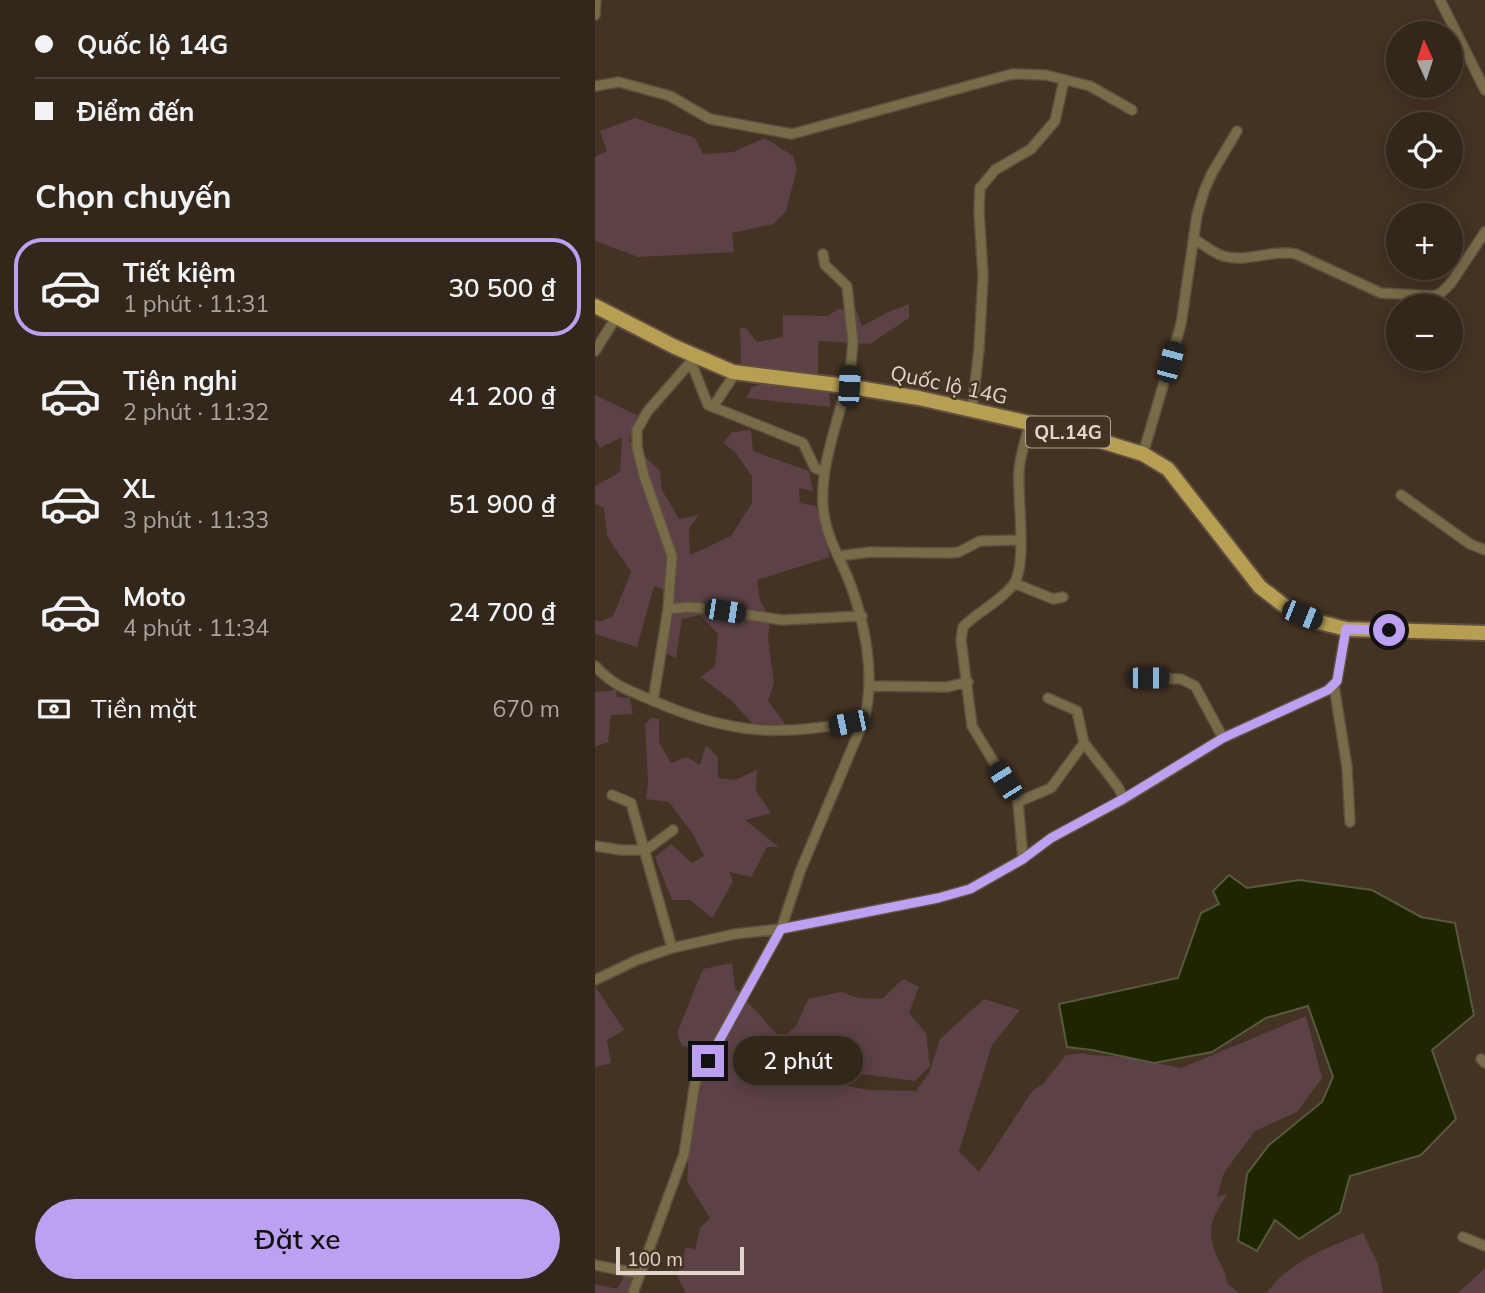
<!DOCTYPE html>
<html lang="vi">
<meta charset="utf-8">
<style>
body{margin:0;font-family:Mulish,sans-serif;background:#3b2e23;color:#f1f3f6;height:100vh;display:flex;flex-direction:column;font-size:26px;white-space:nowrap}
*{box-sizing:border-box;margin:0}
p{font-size:23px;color:#a9a5a2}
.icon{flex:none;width:38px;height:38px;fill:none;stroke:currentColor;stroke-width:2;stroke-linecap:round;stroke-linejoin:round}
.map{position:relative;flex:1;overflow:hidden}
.side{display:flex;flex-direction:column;background:#33261a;width:595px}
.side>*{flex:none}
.guide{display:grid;align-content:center;height:154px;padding:0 35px;background:#33261a}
.needle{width:46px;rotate:357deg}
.fabs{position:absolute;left:791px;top:21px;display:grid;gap:14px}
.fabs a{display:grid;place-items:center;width:77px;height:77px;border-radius:50%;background:#33261a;box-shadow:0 4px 18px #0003,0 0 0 2px #4e4339;font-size:35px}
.scale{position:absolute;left:21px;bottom:18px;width:128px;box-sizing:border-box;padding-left:7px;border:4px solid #e1d5cc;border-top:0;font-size:19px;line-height:24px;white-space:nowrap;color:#e1d5cc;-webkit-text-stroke:5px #443223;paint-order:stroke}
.end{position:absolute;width:32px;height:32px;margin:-16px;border:9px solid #bca0f2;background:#111;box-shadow:0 0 0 4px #111}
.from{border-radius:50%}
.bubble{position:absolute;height:49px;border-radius:24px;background:#33261a;box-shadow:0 4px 18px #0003,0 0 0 2px #4e4339;font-size:23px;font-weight:600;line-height:49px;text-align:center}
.car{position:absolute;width:21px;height:42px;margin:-21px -10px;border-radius:9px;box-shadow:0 0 5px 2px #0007;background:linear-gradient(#222 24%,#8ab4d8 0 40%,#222 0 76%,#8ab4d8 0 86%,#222 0)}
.guide b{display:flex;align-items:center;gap:24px;height:66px;font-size:26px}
.guide b+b{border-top:2px solid #4e4339}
.guide i{width:18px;height:18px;background:#f1f3f6}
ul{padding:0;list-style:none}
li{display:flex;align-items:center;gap:21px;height:98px;margin:0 14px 10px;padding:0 21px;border:4px solid transparent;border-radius:28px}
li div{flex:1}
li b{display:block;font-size:26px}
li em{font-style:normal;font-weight:600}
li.on{border-color:#bca0f2}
li>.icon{width:63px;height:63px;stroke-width:1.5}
h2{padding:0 35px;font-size:32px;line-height:84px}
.pay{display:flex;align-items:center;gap:18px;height:77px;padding:0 35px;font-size:26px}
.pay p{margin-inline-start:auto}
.button{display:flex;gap:14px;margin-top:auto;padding:14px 35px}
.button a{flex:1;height:80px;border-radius:42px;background:#bca0f2;color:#111;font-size:28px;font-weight:600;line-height:80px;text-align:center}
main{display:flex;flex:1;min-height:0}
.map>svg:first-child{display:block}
</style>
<main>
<section class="side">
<div class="guide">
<b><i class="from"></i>Quốc lộ 14G</b>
<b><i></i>Điểm đến</b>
</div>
<h2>Chọn chuyến</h2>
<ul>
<li class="on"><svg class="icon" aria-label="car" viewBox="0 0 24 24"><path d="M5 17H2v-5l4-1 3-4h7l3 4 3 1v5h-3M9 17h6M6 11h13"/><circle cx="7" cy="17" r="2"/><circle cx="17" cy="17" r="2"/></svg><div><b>Tiết kiệm</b><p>1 phút · 11:31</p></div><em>30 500 ₫</em></li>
<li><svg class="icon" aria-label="car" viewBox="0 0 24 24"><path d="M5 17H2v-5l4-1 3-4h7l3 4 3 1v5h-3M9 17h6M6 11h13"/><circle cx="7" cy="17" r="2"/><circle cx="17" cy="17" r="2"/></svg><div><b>Tiện nghi</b><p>2 phút · 11:32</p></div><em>41 200 ₫</em></li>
<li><svg class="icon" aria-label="car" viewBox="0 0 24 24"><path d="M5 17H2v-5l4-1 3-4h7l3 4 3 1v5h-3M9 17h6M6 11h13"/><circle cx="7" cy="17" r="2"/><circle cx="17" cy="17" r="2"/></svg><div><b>XL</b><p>3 phút · 11:33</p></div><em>51 900 ₫</em></li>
<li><svg class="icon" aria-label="car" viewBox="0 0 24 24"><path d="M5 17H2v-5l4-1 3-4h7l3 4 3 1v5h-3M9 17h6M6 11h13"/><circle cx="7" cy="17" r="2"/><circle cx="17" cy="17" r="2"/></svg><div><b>Moto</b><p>4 phút · 11:34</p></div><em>24 700 ₫</em></li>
</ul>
<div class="pay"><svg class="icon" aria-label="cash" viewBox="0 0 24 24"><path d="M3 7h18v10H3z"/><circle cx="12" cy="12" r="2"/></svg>Tiền mặt<p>670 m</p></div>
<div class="button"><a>Đặt xe</a></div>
</section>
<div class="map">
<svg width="890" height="1293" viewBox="0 0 890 1293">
<rect width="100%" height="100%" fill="#443223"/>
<path fill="#5c4147" d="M40,118L100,138L108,154L138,152L170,138L198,156L202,169L191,211L178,224L137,233L139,252L43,257L0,241V157L12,151L5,131Z
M314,304V318L275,344L223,341V390L234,392L235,407L151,398L157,387L203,374L146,364L145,328L150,327L162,342L188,337V315L233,316L243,309L260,307L267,326L291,313Z
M0,395L42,415L34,441L65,471L67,490L84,519L104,515L94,529L95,555L136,536L157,503V476L140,452L128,443L137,432L156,430L158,451L214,471L218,491L204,488L205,503L221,506L235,557L162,580L165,600L175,619L173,639L179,683L173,701L191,725L157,723L137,701L106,677L120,666L123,634L105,615L87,619L81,658L68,652L76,593L59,586L42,647L0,634V620L6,621L18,616L36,572L12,536L9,508L0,504V486L25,472L27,437L5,448L0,438Z
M21,690L22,697L35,698L38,714L16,715L13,742L0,747V692Z
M56,718L64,719V742L76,763L92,757L105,765L111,745L123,757V778L140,780L162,770L161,791L176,813L150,820L184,847H172L156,877L135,872L138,882L117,918L95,900H77L60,857L76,844L97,863L109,856L98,834L74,802L51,799L53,783L50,724Z
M137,963L140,988L186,1039L201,1026L213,999L246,992L264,998L287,999L308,979L324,987L314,1013L331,1033L335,1066L320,1081L197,1065L194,1076L274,1090L321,1091L334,1073L345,1039L389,999L425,1010L397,1045L364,1151L384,1172L438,1090L448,1084L471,1055L488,1053L495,1055L530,1057L586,1068L711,1016L727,1078L702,1112L660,1131L629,1173L622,1197L632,1194C619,1215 611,1226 620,1252C624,1263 631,1271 632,1283L644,1293H91L82,1276L91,1247L100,1250L105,1228L115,1218L92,1181L97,1097L123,1053L87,1046L82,1033L108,969Z
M0,986L29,1030L12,1040L16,1063L0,1067Z
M768,1233L783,1264L788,1293H672C693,1261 735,1247 768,1233Z
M34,1268L41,1269L32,1293H0V1284L22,1289Z
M890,1268V1293H863L889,1269Z"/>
<path fill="#1e2501" stroke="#585a3e" stroke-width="2" d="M634,875L652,888L704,880L777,890L826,917L860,923L879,1015L837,1050L861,1119L826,1155L755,1176L745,1212L704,1239L680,1220L662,1251L643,1241L652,1174L674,1145L727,1102L738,1077L713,1006L671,1018L617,1052L559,1063L497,1050L472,1047L464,1004L583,978L606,913L624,904L618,891Z"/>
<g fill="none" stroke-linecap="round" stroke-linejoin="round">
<g stroke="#604f41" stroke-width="12">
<path id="minor" d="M845,0L890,90
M0,15L1,0
M0,86L24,82L75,96L115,119L197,134L417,74L451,75L495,86L537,110
M599,239C608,244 618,253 628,256C652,263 677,249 701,254L786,293L839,296L846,293L856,283L890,232
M228,254L230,265L252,286L258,342L254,386
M0,351L22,316
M100,357L52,412L42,430V447L49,476L77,556L73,609L95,607L130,611L187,620L267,616
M96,362L113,405L208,443L220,468L229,472
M118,407L141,372
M377,410L384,349L388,276L384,211L385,188L400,170L436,149L460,121L469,80
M548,454L586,324L602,215L609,191L617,173L642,131
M806,495L875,544L890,550
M243,556L275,552L354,553L364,552L385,541L424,540
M419,583L458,599L468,597
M0,666C20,687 33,690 59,701C136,735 188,737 269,720
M553,678L586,679L600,686L628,738
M275,686L352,687L373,682
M739,686L752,767L755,822
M453,698L482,711L489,743L523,787L529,799
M58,701L73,609
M17,795L36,803L77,948
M423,802L456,788L489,743
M0,846L26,850H51L78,830
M428,859L423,802L377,726L366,640L368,627C383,611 404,603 418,585C433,565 422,498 424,471C425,455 431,439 435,423
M0,980L42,960L77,948L140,934L186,929L343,898L375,889L428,859L456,838L529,799L628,738L733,690L742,681L751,629
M886,1059L890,1063
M868,1237L890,1246
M0,1265L45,1274
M38,1293L89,1154L100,1083L186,929L206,869L269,720C281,676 270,621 253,578C243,555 230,533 228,507C225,467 242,425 251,386"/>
</g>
<g stroke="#604f41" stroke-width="18">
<path id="primary" d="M0,306L80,347L138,372L251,386L324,398L483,434L548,454L573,469L665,587L691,607L724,622L751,629L890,633"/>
</g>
<use href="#minor" stroke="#776b48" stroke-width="9"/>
<use href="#primary" stroke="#b79e53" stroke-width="14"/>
</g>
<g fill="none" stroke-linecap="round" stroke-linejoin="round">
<path stroke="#bca0f2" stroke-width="9" d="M113,1061L186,929L343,898L375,889L428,859L456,838L528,799L628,738L733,690L742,681L751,629L794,630"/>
</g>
<g text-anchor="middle" stroke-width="5" stroke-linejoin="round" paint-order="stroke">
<rect fill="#443223" stroke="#b2a499" stroke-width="2" x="431" y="416.5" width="84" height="31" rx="5"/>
<g font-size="19" font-weight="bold" fill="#e1d5cc">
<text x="473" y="439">QL.14G</text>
</g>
<g font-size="21" fill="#e1d5cc" stroke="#443223">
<text transform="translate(354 385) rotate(12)" y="7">Quốc lộ 14G</text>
</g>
</g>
</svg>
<div class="fabs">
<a><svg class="needle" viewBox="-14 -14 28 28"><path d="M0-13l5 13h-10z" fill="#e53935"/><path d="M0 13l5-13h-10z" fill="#a9a5a2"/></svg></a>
<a><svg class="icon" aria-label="locate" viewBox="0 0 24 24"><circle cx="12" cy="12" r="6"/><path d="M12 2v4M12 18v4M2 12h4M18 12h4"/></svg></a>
<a>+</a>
<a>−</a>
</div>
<div class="scale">100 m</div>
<i class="end from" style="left:794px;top:630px"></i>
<i class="end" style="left:113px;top:1061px"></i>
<div class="bubble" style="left:138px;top:1036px;width:130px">2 phút</div>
<i class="car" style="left:575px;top:362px;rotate:15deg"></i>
<i class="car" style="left:254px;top:386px;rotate:3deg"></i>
<i class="car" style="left:130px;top:611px;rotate:99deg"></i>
<i class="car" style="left:707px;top:615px;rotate:112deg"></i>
<i class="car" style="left:553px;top:678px;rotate:90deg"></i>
<i class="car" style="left:254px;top:723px;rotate:258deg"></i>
<i class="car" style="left:410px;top:781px;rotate:328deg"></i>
</div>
</main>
